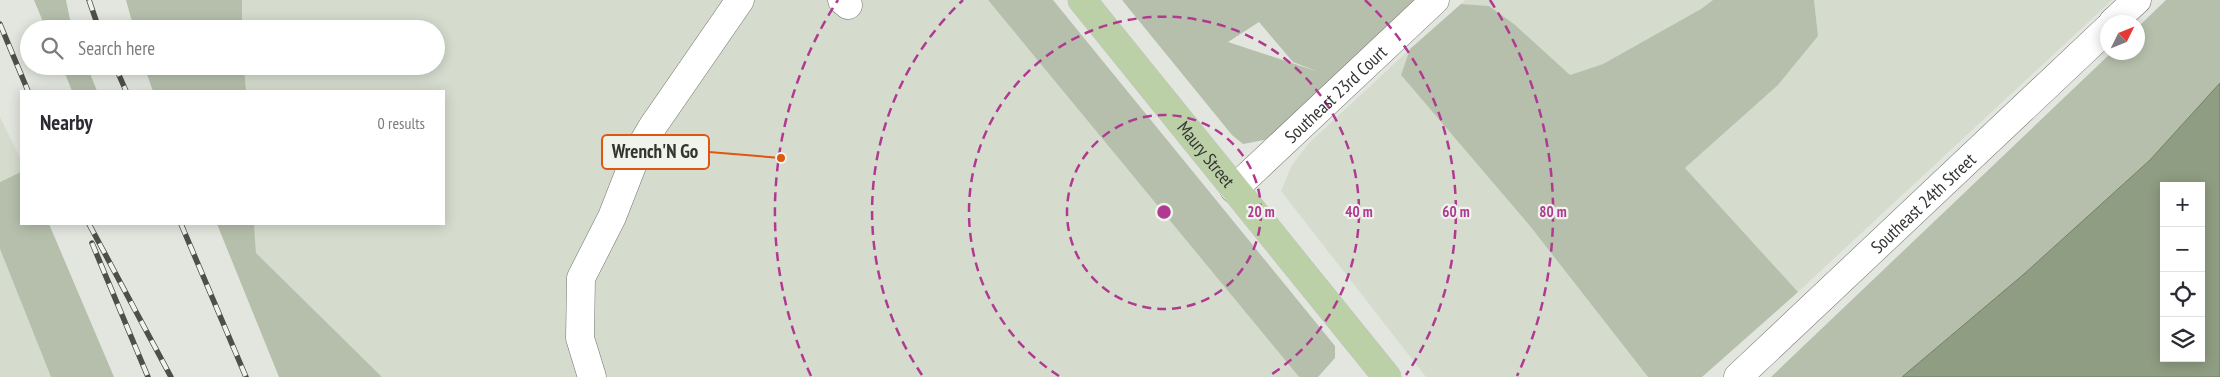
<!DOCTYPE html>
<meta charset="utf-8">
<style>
body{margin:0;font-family:"PT Sans Narrow",sans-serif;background:#f7f7f7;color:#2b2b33}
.controls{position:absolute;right:15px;bottom:15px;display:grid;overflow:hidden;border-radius:0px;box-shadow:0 2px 12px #0003}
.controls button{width:45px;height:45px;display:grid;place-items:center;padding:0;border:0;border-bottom:1px solid #e1e1e2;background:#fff;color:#2b2b33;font:25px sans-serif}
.compass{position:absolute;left:2100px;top:15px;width:45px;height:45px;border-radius:50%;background:#fff;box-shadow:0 2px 12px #0003;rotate:47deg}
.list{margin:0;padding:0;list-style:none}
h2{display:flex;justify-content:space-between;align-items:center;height:65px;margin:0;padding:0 20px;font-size:21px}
h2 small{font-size:16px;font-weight:400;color:#7c7c81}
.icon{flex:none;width:28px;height:28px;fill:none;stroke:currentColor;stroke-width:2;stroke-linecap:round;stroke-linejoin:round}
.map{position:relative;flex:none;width:2220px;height:377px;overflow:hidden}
.search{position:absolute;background:#fff;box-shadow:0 2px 12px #0003;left:20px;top:20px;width:425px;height:55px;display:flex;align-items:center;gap:12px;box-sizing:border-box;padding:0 18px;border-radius:28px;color:#7c7c81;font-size:19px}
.panel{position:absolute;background:#fff;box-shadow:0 2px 12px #0003;left:20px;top:90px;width:425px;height:135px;border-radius:0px}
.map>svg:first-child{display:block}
</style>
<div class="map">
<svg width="2220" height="377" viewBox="0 0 2220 377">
<rect width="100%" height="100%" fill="#e2e6df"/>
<g fill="#d5dcce">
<polygon points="242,0 988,0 1299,377 382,377 256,253 254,224 444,224 444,91 246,91 244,66 436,66 436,29 242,29"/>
<polygon points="1465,0 1713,0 1701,9 1603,64 1570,75 1514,24 1489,6 1461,4"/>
<polygon points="1814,0 2112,0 1798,292 1685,168 1778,85 1818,36"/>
<polygon points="1410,49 1401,75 1530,226 1648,377 1426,377 1281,191 1292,165 1309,143"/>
<polygon points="0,117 21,160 21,172 0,182"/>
<polygon points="0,249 51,377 0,377"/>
</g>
<g fill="#b5bfab" fill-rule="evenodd">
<polygon points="34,0 66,0 72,29 46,29"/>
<polygon points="126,0 242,0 242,29 134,29"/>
<polygon points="988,0 1053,0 1335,346 1335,358 1318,377 1299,377"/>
<path d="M1122,0H1416L1278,130L1264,140L1243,144L1232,135ZM1259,22L1293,62L1319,72L1228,42Z"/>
<polygon points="1713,0 1814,0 1818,36 1778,85 1685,168 1798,292 1702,377 1648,377 1530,226 1401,75 1410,49 1461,4 1489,6 1514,24 1570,75 1603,64 1701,9"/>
<polygon points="2166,0 2220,0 2220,83 2150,160 2024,274 1902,377 1771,377 2111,53 2138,52 2138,27"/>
<polygon points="62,66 87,66 97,91 72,91"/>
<polygon points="144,66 244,66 246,91 153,91"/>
<polygon points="21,172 21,224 49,224 114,377 51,377 0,249 0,182"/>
<polygon points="217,224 254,224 256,253 382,377 279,377"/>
</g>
<path fill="#8f9d82" stroke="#737e6a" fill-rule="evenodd" d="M2220,83V377H1902L2024,274L2150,160ZM2164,186H2201V358H2164Z"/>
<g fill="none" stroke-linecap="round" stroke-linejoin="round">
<g stroke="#71756e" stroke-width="29">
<g id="minor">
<polyline points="842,0 848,5"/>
<polyline points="2113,22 2137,0"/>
<path id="s1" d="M1234,189L1435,0"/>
<polyline points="592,377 580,338 581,278 612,217 637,153 653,126 740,0"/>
<path id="s2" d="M1738,377L2108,28"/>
</g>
</g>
<g stroke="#c2c2c1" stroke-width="29">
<g id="major">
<path id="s3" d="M1082,0L1387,377"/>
</g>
</g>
<use href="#minor" stroke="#fff" stroke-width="28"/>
<use href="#major" stroke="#bbd0a6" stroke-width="28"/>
<g stroke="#4d4f4b" stroke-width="5.5">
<g id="rail">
<polyline points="89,0 99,29"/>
<polyline points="0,24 28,91"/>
<polyline points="115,66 126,91"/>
<polyline points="89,224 171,377"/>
<polyline points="181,224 246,377"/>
<polyline points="92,243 148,377"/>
</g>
</g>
<use href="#rail" stroke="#eff3ec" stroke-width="4" stroke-dasharray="11" stroke-linecap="butt"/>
</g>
<g fill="none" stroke="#b03a91" stroke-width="2.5" stroke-dasharray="9 6">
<circle cx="1164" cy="212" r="97"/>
<path d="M1059 376A195 195 0 1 1 1269 376"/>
<path d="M922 375A292 292 0 0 1 963 0M1365 0A292 292 0 0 1 1406 375"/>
<path d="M811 376A389 389 0 0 1 838 0M1490 0A389 389 0 0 1 1517 376"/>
</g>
<g text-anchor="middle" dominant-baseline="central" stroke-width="4.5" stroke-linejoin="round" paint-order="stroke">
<g font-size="18" fill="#323431" stroke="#eff3ec">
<text stroke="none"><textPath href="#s1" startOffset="139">Southeast 23rd Court</textPath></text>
<text stroke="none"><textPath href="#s3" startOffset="198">Maury Street</textPath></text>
<text stroke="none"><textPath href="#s2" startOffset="254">Southeast 24th Street</textPath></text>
</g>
</g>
<circle cx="1164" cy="212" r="8" fill="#b03a91" stroke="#eff3ec" stroke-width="2.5"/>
<g font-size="15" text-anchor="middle" font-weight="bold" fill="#b03a91" stroke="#eff3ec" stroke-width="4.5" stroke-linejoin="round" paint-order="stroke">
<text x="1261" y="217">20 m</text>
<text x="1359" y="217">40 m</text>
<text x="1456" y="217">60 m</text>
<text x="1553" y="217">80 m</text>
</g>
<path fill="none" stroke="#df570e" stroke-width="2" d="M781 158L709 152"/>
<circle fill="#df570e" stroke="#eff3ec" stroke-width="2" cx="781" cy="158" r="5"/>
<rect fill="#eff3ec" stroke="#df570e" stroke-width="2" x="602" y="135" width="107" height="34" rx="5"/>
<g font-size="19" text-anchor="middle" font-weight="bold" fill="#323431">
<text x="655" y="158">Wrench'N Go</text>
</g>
</svg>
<div class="controls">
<button>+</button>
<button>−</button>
<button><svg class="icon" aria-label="locate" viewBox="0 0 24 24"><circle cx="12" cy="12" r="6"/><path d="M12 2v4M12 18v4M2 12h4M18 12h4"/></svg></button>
<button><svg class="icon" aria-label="layers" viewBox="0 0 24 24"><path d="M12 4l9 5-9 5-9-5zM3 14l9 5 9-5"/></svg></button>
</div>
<svg class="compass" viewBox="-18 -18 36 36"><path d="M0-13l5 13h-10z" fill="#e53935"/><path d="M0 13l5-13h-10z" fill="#7c7c81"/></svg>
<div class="search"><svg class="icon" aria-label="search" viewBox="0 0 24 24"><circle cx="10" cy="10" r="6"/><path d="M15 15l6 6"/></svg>Search here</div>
<section class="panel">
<h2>Nearby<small>0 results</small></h2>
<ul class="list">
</ul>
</section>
</div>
